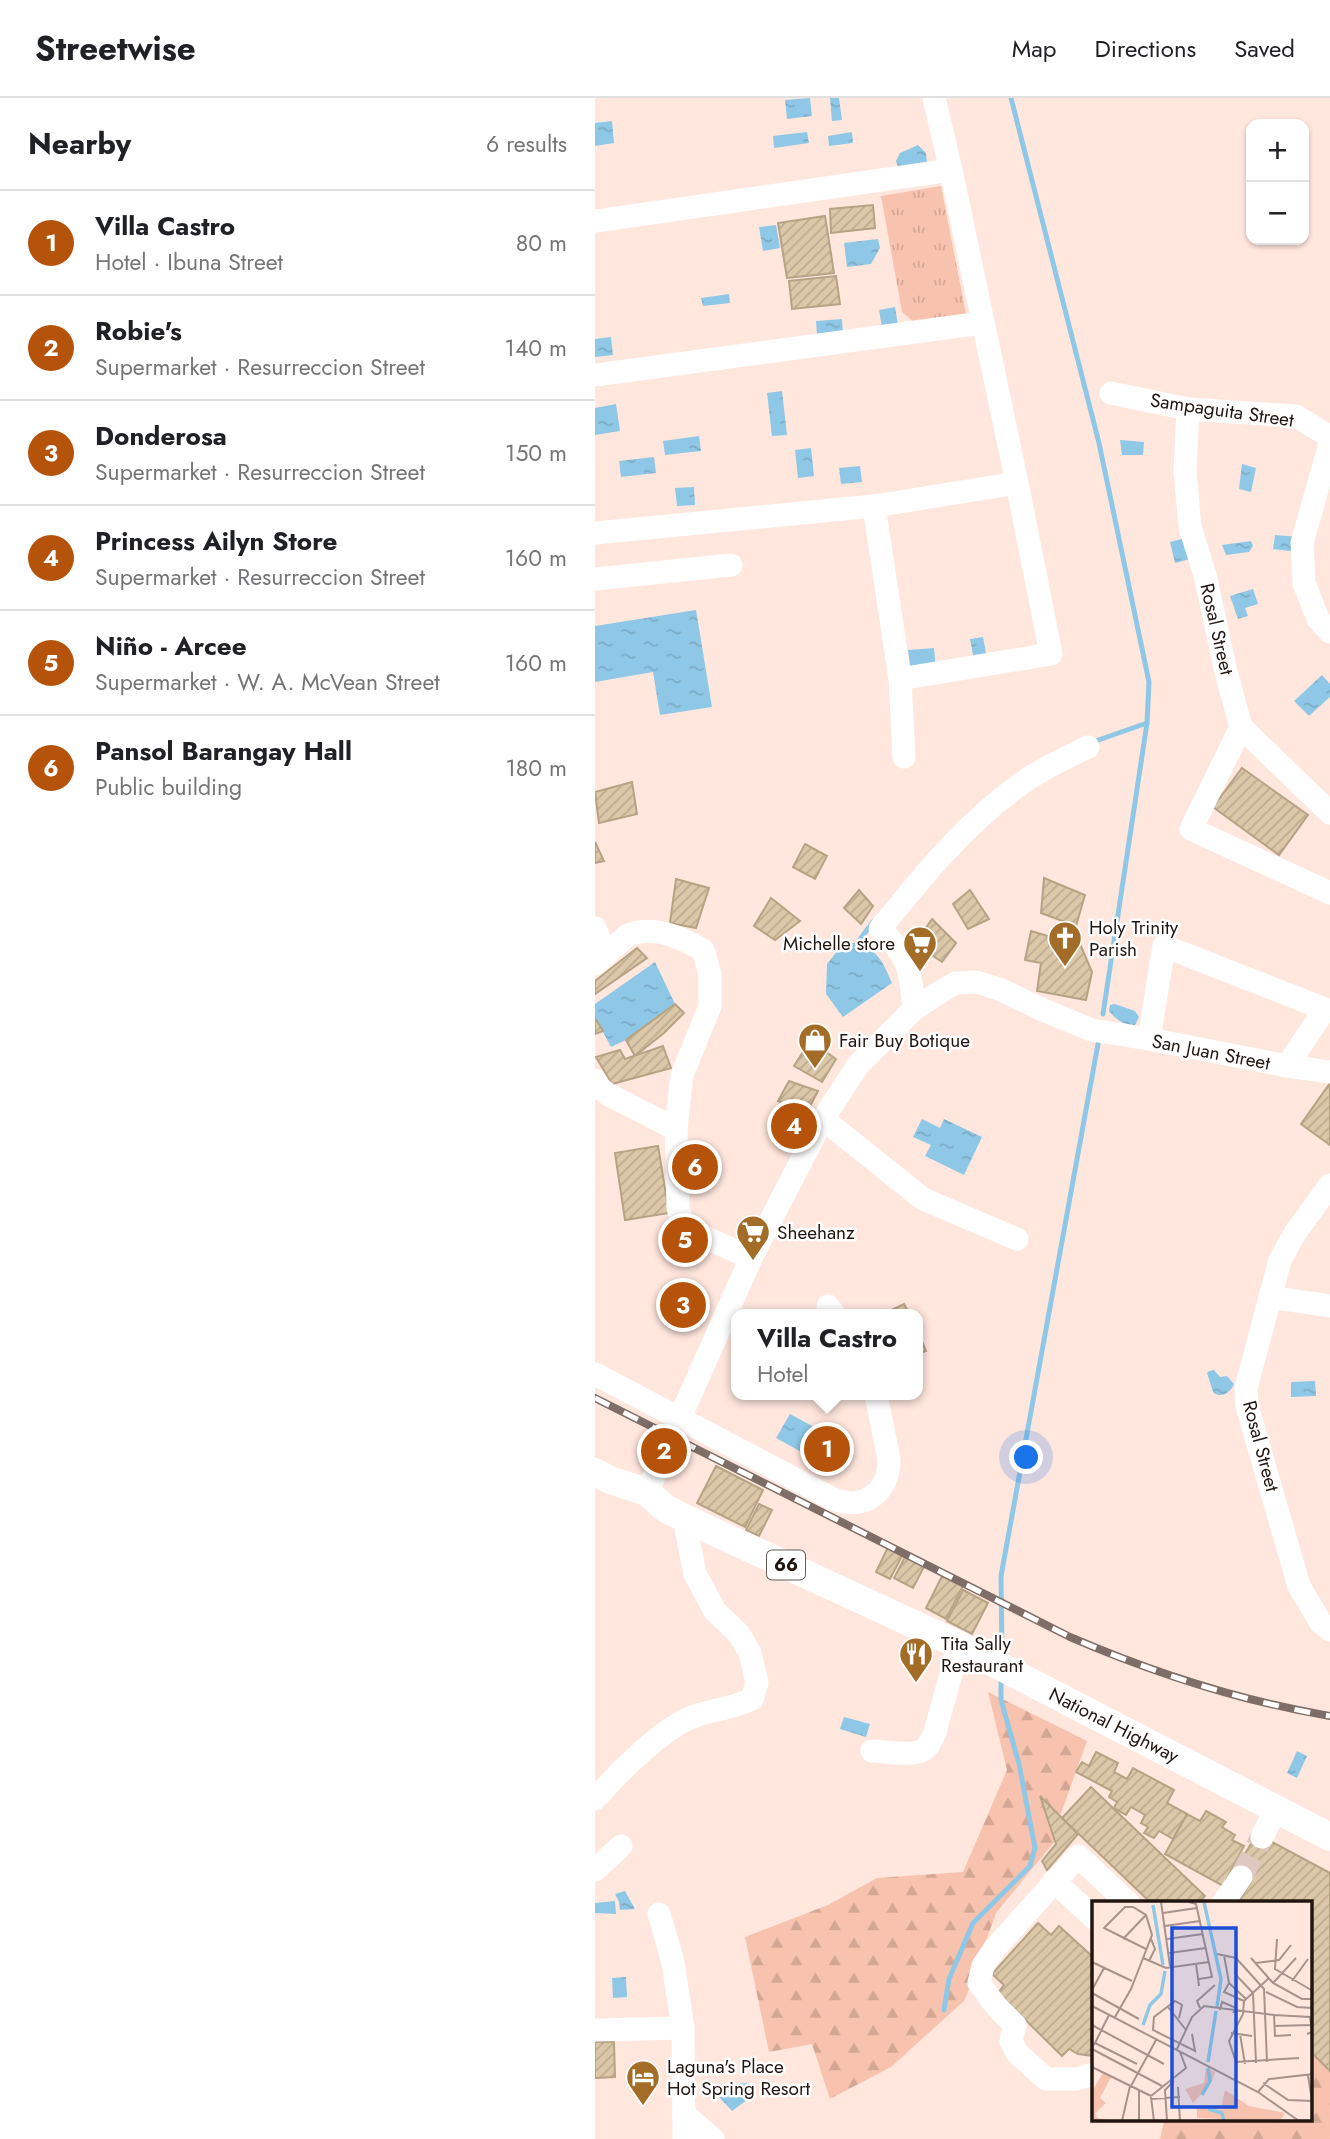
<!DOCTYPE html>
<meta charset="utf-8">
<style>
body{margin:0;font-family:Jost,sans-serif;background:#f2f2f2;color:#202124}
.controls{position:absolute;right:21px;top:21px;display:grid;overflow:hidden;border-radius:14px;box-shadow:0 2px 5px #0004}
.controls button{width:63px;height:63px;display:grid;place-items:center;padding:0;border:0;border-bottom:2px solid #e0e0e0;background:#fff;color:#202124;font:35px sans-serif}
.you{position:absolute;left:432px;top:1360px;width:24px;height:24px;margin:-18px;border:5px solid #fff;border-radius:50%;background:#1a73e8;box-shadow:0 0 0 10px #1a73e833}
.badge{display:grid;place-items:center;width:46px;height:46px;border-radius:50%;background:#b45309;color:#fff;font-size:23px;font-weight:700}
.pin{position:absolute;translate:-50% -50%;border:4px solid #fff;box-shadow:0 2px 7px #0006}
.popup{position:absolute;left:136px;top:1211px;width:192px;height:91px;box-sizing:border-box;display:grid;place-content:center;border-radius:14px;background:#fff;filter:drop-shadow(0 2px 5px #0005);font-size:23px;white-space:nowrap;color:#757577}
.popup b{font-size:26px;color:#202124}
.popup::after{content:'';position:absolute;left:50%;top:100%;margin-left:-14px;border:14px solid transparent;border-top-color:#fff}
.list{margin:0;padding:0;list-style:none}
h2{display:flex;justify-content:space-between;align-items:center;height:91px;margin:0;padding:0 28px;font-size:30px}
h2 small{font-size:23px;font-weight:400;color:#757577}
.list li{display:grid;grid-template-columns:46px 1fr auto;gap:21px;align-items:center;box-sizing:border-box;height:105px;padding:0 28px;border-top:2px solid #e0e0e0}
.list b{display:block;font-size:26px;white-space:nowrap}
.list p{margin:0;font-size:23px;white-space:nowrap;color:#757577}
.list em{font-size:23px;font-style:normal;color:#757577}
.map{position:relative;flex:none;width:735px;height:2041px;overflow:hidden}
header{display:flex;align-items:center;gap:42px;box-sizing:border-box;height:98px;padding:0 35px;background:#fff;border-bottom:2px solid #e0e0e0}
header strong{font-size:33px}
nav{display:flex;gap:38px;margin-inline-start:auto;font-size:24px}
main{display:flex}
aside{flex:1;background:#fff}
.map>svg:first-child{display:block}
</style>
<header>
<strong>Streetwise</strong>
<nav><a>Map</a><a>Directions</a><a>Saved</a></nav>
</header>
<main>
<aside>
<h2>Nearby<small>6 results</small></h2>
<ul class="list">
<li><span class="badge">1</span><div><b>Villa Castro</b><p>Hotel · Ibuna Street</p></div><em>80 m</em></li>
<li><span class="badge">2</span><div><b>Robie's</b><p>Supermarket · Resurreccion Street</p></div><em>140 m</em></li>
<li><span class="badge">3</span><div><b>Donderosa</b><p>Supermarket · Resurreccion Street</p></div><em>150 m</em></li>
<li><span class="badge">4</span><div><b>Princess Ailyn Store</b><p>Supermarket · Resurreccion Street</p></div><em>160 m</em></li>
<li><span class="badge">5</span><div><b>Niño - Arcee</b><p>Supermarket · W. A. McVean Street</p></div><em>160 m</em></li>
<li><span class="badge">6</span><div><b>Pansol Barangay Hall</b><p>Public building</p></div><em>180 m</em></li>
</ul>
</aside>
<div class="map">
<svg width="735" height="2041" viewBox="0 0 735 2041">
<defs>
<pattern id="grass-tufts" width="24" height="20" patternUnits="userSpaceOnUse" patternTransform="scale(1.75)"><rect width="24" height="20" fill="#f8c3ae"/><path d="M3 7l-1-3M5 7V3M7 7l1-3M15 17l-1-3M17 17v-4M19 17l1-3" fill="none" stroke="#d4a795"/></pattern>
<pattern id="forest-firs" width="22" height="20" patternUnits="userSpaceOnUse" patternTransform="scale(1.75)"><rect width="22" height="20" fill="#f8c3ae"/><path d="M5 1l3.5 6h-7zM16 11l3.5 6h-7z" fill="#d4a795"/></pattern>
<pattern id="water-ripples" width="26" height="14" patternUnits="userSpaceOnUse" patternTransform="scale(1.75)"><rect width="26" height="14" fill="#8fc8e6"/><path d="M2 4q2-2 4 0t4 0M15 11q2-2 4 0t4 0" fill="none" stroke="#7babc4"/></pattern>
<pattern id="building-hatch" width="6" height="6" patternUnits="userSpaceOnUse" patternTransform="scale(1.75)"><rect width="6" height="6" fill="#dcc8a9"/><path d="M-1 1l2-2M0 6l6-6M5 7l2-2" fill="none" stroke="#bcab90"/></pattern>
</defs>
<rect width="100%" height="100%" fill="#ffe7de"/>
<polygon fill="url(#grass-tufts)" points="346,88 372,221 322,227 307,214 286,98"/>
<g fill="url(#forest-firs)">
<polygon points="393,1594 492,1643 465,1718 445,1700 460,1743 401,1815 370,1902 296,1969 235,2001 217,1946 174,1954 150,1839 233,1807 282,1780 368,1774 412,1672"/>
<polygon points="716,1954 735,1973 735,2041 565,2041 569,2022 716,2022"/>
</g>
<g fill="url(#water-ripples)">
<polygon points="215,0 217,18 192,21 190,2"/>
<polygon points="235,0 244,0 247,22 237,23"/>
<polygon points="17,23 19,45 0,48 0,25"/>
<polygon points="212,34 214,45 179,50 178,38"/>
<polygon points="257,34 258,45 234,48 233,38"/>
<polygon points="323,47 331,55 332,65 304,72 301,63 305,55"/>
<polygon points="181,127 185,150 168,153 164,129"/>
<polygon points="283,141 285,150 276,166 252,169 249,145"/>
<polygon points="134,196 135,205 108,208 106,200"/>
<polygon points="300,209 303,227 287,229 284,212"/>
<polygon points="247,221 248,235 222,237 221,223"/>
<polygon points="16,239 18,257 0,259 0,241"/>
<polygon points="187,293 192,337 177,338 172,295"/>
<polygon points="21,306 25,333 0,337 0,310"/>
<polygon points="104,338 106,353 70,357 68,343"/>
<polygon points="525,342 549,344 548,357 527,357"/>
<polygon points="216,350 219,378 203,380 200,352"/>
<polygon points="59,359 61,375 26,379 24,363"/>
<polygon points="647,366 661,370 656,394 644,391"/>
<polygon points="265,368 267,384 246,386 244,370"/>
<polygon points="99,389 100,407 82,408 80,390"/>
<polygon points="680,437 704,439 702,454 678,451"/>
<polygon points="590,440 595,461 580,465 575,444"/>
<polygon points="656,443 658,448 654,454 631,457 627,447"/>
<polygon points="658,491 663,506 650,510 653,518 643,521 635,498"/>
<polygon points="101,512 117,609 65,617 58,574 0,584 0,528"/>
<polygon points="388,539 393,566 380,568 375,541"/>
<polygon points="339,550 341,572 316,574 313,552"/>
<polygon points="727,577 735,586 735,599 714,618 699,603"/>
<path d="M263,844C284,854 288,864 297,885L248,919L231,896L232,866L247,847Z"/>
<polygon points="60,864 80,906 31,942 16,949 0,919 0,906"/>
<path d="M520,906L540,913L544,919L540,927C529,927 521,922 514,913L515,907Z"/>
<polygon points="327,1021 345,1030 349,1021 387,1039 369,1077 330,1058 336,1047 318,1039"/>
<path d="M619,1272L625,1279L632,1278L639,1286C636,1295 625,1301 618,1294L612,1275L614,1273Z"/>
<polygon points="720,1283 721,1298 696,1299 696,1284"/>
<polygon points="195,1316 243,1342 230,1367 181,1340"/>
<polygon points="249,1619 275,1626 271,1639 245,1631"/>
<polygon points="702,1653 712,1658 702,1680 692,1675"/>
<polygon points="30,1793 40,1811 25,1812 24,1804 20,1796"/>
<polygon points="20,1803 21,1816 0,1815 0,1805"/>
<polygon points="31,1879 32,1899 18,1900 17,1880"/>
<polygon points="154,1985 156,1999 137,2013 122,1997 122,1987"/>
</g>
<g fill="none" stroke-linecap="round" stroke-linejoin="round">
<g stroke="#8fc8e6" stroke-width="5">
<polyline points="416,0 504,345 554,584 552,625 508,916"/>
<polyline points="495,645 552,625"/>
<polyline points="263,844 278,824"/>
<polyline points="407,1560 406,1478 503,946"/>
<polyline points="349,1912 354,1881 378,1825 435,1768 440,1750 424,1666 406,1602 406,1581"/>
</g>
</g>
<g fill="url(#building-hatch)" stroke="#b6a384" stroke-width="2">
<polygon points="278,107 280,130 236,135 235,111"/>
<polygon points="230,118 239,175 192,180 183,125"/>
<polygon points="241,178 245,206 197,211 194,183"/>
<polygon points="647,670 713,717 684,757 618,709"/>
<polygon points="37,684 42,716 4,725 0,694"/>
<polygon points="0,744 9,763 0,765"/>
<polygon points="210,746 232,758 220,781 198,769"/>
<polygon points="449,780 490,797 481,828 446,815"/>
<polygon points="81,781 114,790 101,830 75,825"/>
<polygon points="264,792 278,808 266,826 249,810"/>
<polygon points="375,792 394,821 373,831 358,806"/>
<polygon points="176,800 205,823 180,842 159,828"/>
<polygon points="337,821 361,845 347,864 320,846"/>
<polygon points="436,833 486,848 497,874 491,902 442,893 446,865 430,862"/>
<polygon points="42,850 52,860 0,896 0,883"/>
<polygon points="80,906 89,915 69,935 40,958 31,942"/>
<polygon points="0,920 8,933 0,936"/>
<polygon points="215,943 241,961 227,984 199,968"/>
<polygon points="68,948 76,970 17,986 1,959 25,952 30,961"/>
<polygon points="194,983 223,993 211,1016 183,1003"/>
<polygon points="735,985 735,1047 706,1026"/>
<polygon points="63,1048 74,1115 30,1122 20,1055"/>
<polygon points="309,1206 314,1216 288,1216"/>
<polygon points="323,1235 331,1253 323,1256"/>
<polygon points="121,1368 168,1392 150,1429 102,1405"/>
<polygon points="164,1406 177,1412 164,1438 151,1432"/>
<polygon points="293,1449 308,1456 295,1481 281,1474"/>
<polygon points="312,1455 331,1465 318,1490 299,1480"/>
<polygon points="348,1476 369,1486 351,1521 331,1510"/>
<polygon points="368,1492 393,1505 377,1536 352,1523"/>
<polygon points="501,1654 523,1665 519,1674 532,1681 538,1670 579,1692 572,1705 592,1716 578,1741 564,1733 559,1740 549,1735 553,1729 546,1725 550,1717 536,1709 531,1717 519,1710 522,1704 514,1699 517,1693 481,1674 487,1664 494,1668"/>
<polygon points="496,1689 610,1798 603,1805 556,1805 467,1720"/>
<polygon points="445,1698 483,1736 452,1772 447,1763 461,1746"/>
<polygon points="611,1713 631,1724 627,1729 640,1737 637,1742 649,1748 628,1788 570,1756 592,1716 605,1723"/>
<polygon points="662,1736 735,1775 735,1973 716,1954 716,1805 642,1805 656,1784 638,1775"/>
<polygon points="443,1825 456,1837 464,1828 499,1860 499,1958 483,1956 474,1951 467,1958 403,1895 409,1887 397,1876"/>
<polygon points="0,1944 19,1944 20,1979 0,1980"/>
</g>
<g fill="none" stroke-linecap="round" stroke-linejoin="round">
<polyline stroke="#dec8bf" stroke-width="23" stroke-dasharray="23 11" stroke-linecap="butt" points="646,1779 667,1739"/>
<g stroke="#fff" stroke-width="23">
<polyline points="0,123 356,72"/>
<polyline points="0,277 387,225"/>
<polyline points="516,295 593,311 701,318 735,339"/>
<polyline points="593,311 590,373 595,429 610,477 631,574 646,629 735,715"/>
<polyline points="735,346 707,445 709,485 723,521 735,534"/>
<polyline points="279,408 305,581 309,659"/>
<polyline points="0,435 279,408 422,385"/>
<polyline points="0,481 136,467"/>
<polyline points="305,581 456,556 422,385 356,72 339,0"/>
<polyline points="646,629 596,731 735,795"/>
<polyline points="0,830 11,856"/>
<path d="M0,866L33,837C59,827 85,839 108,852L115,876V908L87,977L81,1031"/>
<path d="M319,911C315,873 315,859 285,831C326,780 369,727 423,688C444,672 469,661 493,649"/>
<polyline points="554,941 569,848 730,911 692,968"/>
<polyline points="0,982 5,990 14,997 81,1031 83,1110 89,1130 156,1160"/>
<polyline points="228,1021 328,1101 422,1141"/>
<polyline points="735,1087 700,1135 685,1162 651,1290 652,1308 704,1488 726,1525 735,1532"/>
<polyline points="675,1199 735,1208"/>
<polyline points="233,1208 239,1216"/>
<path d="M0,1276L238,1401C270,1413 294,1394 294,1361L281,1297"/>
<polyline points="52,1394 156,1160 228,1021 263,967 319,911 345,894 361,885 381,884 404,891 448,912 497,932 554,941 692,968 735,974"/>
<path d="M277,1653C289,1653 317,1659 328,1652C334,1649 337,1640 340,1634L364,1547"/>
<path d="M0,1701C22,1676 68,1629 100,1618C120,1611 137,1611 157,1601L162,1585L155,1555L144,1536L120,1513L100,1476L89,1420"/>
<polyline points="667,1739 681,1711"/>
<polyline points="0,1772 26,1748"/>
<polyline points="459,1783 499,1820"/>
<polyline points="628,1805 646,1779"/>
<polyline points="64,1816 78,1864 88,1930 89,2041"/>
<polyline points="0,1932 88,1930"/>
<polyline points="499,1976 481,1981 451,1981 422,1955 416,1943 420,1927 401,1908 384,1885 388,1868 400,1850 483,1758 533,1805"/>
<polyline points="89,2016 118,2041"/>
</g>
<polyline stroke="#fff" stroke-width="28" points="0,1374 15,1382 52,1394 70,1410 89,1420 364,1547 735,1739"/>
<g stroke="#7f6e67" stroke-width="8">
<path id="rail" d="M0,1300L475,1539C559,1575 645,1603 735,1618"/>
</g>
<use href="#rail" stroke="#fff" stroke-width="5" stroke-dasharray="16" stroke-linecap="butt"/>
</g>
<defs>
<g id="church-pin" transform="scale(1.75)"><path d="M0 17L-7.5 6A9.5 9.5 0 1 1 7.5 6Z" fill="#a36d28" stroke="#fff"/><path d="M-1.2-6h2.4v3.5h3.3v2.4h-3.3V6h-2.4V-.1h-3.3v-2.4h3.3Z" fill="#fff"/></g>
<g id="supermarket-pin" transform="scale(1.75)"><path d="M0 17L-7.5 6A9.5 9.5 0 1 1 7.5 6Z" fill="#a36d28" stroke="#fff"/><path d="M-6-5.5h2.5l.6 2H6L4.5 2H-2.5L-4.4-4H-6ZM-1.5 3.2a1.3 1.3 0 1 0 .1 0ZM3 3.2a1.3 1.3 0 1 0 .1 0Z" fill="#fff"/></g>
<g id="shop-pin" transform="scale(1.75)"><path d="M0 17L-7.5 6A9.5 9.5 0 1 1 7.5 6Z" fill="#a36d28" stroke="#fff"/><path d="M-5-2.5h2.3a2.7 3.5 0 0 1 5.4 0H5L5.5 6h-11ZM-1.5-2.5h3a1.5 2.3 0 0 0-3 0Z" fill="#fff"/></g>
<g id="restaurant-pin" transform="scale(1.75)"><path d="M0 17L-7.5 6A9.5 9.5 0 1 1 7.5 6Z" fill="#a36d28" stroke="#fff"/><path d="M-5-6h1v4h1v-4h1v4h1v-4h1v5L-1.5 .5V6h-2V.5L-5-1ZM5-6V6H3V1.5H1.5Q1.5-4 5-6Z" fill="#fff"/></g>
<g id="hotel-pin" transform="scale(1.75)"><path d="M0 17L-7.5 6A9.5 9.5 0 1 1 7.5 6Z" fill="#a36d28" stroke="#fff"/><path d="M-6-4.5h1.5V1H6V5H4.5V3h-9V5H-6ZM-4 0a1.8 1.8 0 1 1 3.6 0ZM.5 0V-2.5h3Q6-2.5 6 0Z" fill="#fff"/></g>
</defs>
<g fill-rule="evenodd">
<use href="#church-pin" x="470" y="840"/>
<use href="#supermarket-pin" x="325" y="845"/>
<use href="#shop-pin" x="220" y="942"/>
<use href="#supermarket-pin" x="158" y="1134"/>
<use href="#restaurant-pin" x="321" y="1556"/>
<use href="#hotel-pin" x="48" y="1979"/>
</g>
<g text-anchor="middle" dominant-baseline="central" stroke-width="5" stroke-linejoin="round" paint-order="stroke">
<rect fill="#fff" stroke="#655c58" stroke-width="2" x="172" y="1452.5" width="38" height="29" rx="5"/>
<g font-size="18" font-weight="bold" fill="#231611">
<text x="191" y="1467">66</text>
</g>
<g font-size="19" fill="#231611" stroke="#fff">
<text transform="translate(627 312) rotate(8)">Sampaguita Street</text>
<text transform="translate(622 531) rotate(77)">Rosal Street</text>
<text transform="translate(616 954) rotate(11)">San Juan Street</text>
<text transform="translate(666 1348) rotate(75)">Rosal Street</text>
<text transform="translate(519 1627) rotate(27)">National Highway</text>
</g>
<g font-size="19" fill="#231611" stroke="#fff" text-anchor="start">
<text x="494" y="829">Holy Trinity<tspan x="494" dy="22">Parish</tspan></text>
<text x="300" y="845" text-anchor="end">Michelle store</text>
<text x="244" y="942">Fair Buy Botique</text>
<text x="182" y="1134">Sheehanz</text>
<text x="346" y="1545">Tita Sally<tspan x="346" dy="22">Restaurant</tspan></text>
<text x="72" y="1968">Laguna's Place<tspan x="72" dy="22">Hot Spring Resort</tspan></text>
</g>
</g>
<g transform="translate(497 1803)">
<rect width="220" height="220" fill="#ffe7de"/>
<path d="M11,172L24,176L18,178L8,197L14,202L3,212L5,217L20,219L0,220V190Z" fill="#f8c3ae"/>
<path d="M114,167L123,171L120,180L101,202L93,188L112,182ZM133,189L157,205L193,212L188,220L105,217V206L129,207Z" fill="#f8c3ae"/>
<path fill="none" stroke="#8fc8e6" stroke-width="3.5" d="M112,1L129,78L125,106M61,4L71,64M51,124L58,104L69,93L73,70M116,161L124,110M110,194L118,180L116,167M116,208L130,212L132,220"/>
<path fill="none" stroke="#a7938c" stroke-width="2" d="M69,1L78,65M97,1L104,3L120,76L107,78M71,12L105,7M73,25L108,20M31,38L54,14M75,38L111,33M185,38L183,68L221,90M77,52L114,47M125,53L144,57L172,88L175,161M132,54L137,82L154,98M51,57L74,67L117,61M144,57L143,73L161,92L164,162M159,57L181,82L210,98H221M57,60L63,48L59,38M0,61L40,80M164,62L187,59L199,44M104,63L107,85M200,80L216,58M137,82L132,91L152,100M181,82L204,57M0,89L12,67M174,91L205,106L220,107M0,92L47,118M152,100L151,113L137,140L144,161L207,157M152,100L177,77M0,105L166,191L207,220M76,106L94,129M108,107L105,100L123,84M128,109L130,101L144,107L141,112M182,114L218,116L220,131L215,133M23,116L39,88L60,34L54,14L41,6H33L12,27L54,48M87,117L90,104L83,100L62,116L61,129L103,150L100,133M0,124L72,163M182,125L219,124M139,132L160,135M148,133L153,163M3,142L45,163M2,144L17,114M0,148L70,185M85,148L100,116L112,105L182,114L183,135L199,134M0,166L59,195M216,174L220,200M171,182L196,199L221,200M39,185L64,139M86,186L88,220M166,191L177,178L221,173M59,195L94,167L88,151M59,196L62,220M59,198L88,196M30,220L38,185M47,220V189M75,220L73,189L82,180"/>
<path fill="#1d4ed8" fill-opacity="0.15" stroke="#1d4ed8" stroke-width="3.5" d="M80,27H144V206H80Z"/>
<rect width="220" height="220" fill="none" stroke="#231611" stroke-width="3.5"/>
</g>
</svg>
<div class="controls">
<button>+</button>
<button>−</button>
</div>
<div class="you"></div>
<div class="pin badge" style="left:232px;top:1351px">1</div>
<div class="popup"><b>Villa Castro</b>Hotel</div>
<div class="pin badge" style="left:69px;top:1353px">2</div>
<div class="pin badge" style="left:88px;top:1207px">3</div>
<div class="pin badge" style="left:199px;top:1028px">4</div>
<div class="pin badge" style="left:90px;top:1142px">5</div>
<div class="pin badge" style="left:100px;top:1069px">6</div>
</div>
</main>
